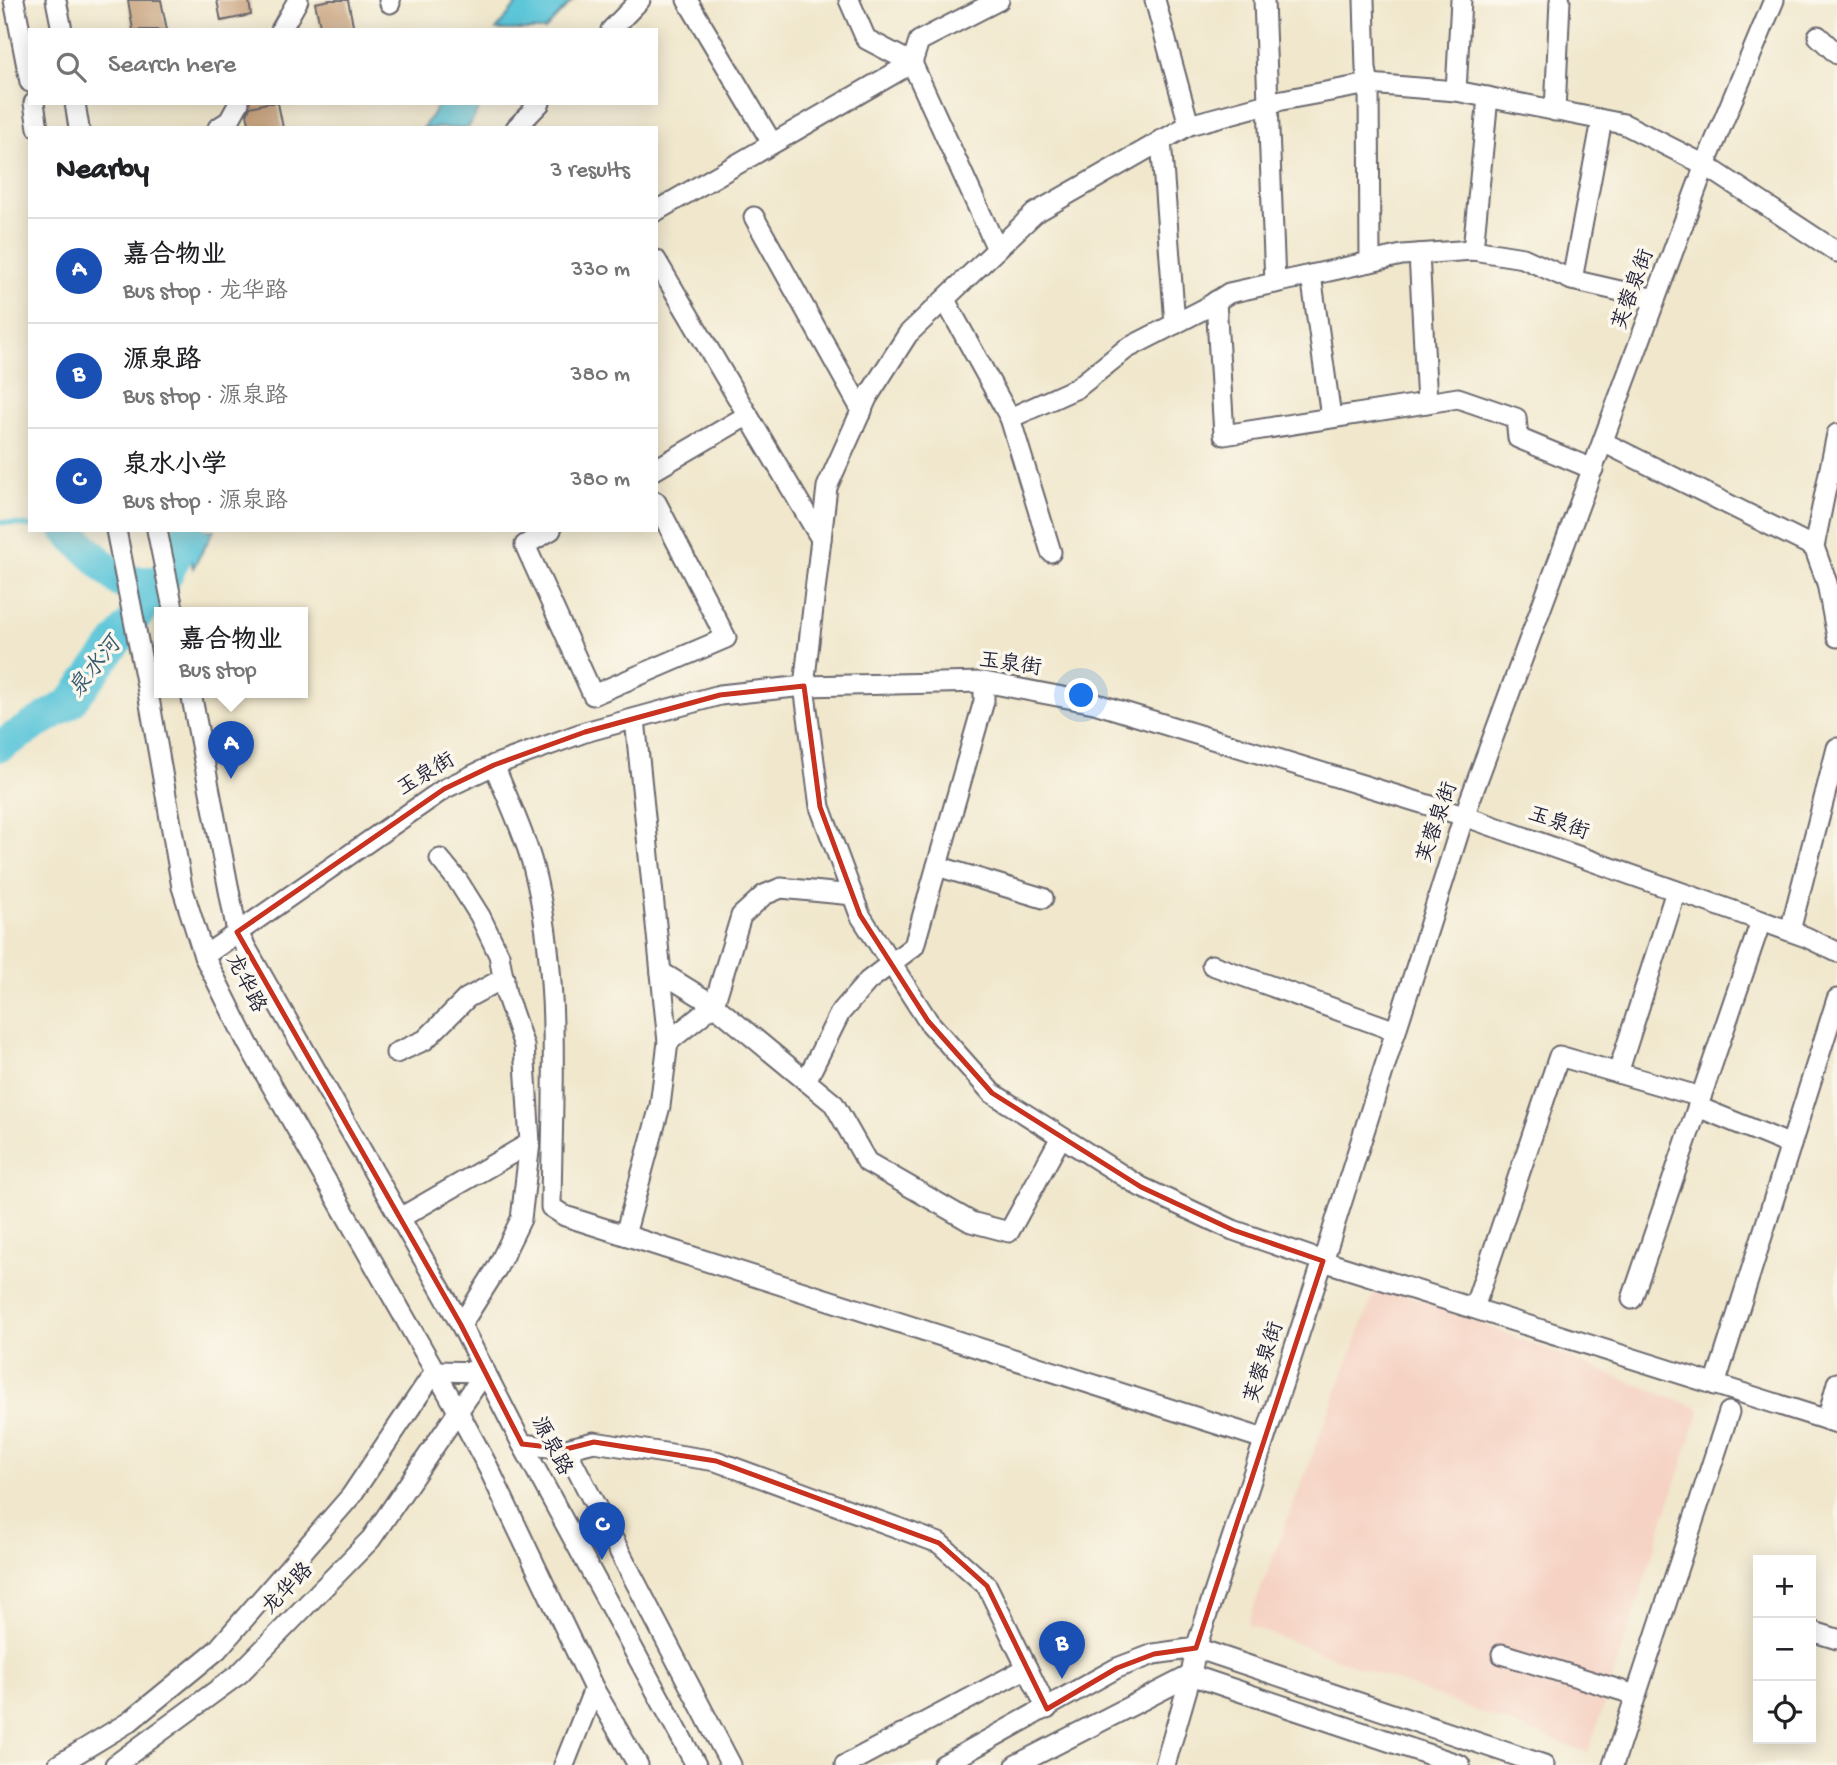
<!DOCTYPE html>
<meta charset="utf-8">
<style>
body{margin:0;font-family:"Gochi Hand","LXGW WenKai TC",sans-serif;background:#f6f6f6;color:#202124}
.controls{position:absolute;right:21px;bottom:21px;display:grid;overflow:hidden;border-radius:0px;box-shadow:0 4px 18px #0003}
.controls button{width:63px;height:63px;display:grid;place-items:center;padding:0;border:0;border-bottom:2px solid #e0e0e0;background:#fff;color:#202124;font:35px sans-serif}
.you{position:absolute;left:1082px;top:696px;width:24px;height:24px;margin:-18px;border:5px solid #fff;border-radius:50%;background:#1a73e8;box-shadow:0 0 0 10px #1a73e833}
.badge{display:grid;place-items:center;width:46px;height:46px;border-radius:50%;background:#7c3aed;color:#fff;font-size:23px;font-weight:700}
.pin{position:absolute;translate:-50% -58px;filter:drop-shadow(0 2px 4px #0008)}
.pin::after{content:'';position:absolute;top:37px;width:24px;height:21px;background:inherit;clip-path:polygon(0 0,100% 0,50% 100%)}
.popup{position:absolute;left:154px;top:607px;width:154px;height:91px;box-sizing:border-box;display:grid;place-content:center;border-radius:0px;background:#fff;filter:drop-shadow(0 2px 5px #0005);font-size:23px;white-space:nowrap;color:#757577}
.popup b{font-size:26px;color:#202124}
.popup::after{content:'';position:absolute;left:50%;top:100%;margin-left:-14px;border:14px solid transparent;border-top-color:#fff}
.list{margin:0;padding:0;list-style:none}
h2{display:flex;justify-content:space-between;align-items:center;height:91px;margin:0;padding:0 28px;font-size:30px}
h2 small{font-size:23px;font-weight:400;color:#757577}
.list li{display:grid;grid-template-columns:46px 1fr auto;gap:21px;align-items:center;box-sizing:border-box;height:105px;padding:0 28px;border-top:2px solid #e0e0e0}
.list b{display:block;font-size:26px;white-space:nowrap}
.list p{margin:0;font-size:23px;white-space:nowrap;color:#757577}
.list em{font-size:23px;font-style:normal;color:#757577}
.icon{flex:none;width:38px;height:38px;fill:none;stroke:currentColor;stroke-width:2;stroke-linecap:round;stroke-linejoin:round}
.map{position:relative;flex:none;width:1837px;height:1765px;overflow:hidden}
.search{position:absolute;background:#fff;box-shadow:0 4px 18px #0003;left:28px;top:28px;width:630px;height:77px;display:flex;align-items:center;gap:18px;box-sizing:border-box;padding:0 24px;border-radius:0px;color:#757577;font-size:26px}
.panel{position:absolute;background:#fff;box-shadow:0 4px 18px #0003;left:28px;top:126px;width:630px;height:406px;border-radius:0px}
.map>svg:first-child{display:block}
</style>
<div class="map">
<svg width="1837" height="1765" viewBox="0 0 1837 1765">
<rect width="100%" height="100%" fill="#fbf7ec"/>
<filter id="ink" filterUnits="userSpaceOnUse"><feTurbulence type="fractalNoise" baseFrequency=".0143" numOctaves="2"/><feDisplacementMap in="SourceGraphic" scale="14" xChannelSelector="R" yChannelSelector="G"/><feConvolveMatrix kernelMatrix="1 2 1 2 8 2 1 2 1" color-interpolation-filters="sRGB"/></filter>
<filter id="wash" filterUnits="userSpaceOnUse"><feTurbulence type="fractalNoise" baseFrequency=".00686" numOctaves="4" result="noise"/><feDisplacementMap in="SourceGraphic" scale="28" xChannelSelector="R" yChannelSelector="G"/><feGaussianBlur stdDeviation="1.57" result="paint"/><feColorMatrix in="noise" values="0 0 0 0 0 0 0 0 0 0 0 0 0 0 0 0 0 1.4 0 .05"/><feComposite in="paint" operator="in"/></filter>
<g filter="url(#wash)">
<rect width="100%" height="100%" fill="#f0e7cc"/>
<polygon fill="#f5d2c3" points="1378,1284 1700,1409 1588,1753 1247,1625"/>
<g fill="#5dc6d9" stroke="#40748a" stroke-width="2">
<polygon points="520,0 573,0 545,30 496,30"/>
<polygon points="440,103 482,103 468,128 423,128"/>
<polygon points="185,530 214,530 193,568"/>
</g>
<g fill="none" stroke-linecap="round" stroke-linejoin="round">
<polyline stroke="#5dc6d9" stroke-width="5" points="0,522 30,526"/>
<g stroke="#5dc6d9" stroke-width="32">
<polyline points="66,530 121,582 155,582"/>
<polyline points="0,746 70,703 163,582 189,530"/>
</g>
</g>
<g id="blocks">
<g fill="#c8a27d">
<polygon points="128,0 161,0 167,30 133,30"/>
<polygon points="217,0 249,0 251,15 221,21"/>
<polygon points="330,0 348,0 354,30 321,30 315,3"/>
<polygon points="267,103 278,103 283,128 250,128 247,114 250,107"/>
</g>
</g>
</g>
<g filter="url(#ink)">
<use href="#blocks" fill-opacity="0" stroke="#6a676e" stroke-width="2"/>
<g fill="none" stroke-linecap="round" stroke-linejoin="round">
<g stroke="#6a676e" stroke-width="23">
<g id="minor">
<polyline points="14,0 30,82"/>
<polyline points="56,0 62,30"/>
<polyline points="389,0 390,3"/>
<polyline points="687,0 772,143"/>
<polyline points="849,0 866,39 912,63 997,249"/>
<polyline points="1155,0 1189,125"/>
<polyline points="1264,0 1275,283"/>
<polyline points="1364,0 1366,69 1369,84 1370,262"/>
<polyline points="281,30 298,0"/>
<polyline points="611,30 640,0"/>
<polyline points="1818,36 1837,54"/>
<polyline points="1456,91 1461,0"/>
<polyline points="34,103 38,128"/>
<polyline points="75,103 79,128"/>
<polyline points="1555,111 1560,0"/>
<polyline points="218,128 229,121 239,103"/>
<polyline points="516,128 540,103"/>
<polyline points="1161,140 1175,324"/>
<polyline points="656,211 912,63 919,41 999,0"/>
<polyline points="754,217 862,411"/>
<polyline points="1473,250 1488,97"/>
<polyline points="1837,252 1705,165 1624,124 1456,91 1369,84 1282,100 1189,125 1035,213 908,334 867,398 827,487 804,686 820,807 860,915 928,1021 992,1093 1141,1187 1233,1230 1323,1261 1837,1423"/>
<polyline points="1419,254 1427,403"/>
<polyline points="656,260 821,539"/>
<polyline points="1311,275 1331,417"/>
<polyline points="1572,280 1602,120"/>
<polyline points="945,300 1010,418 1051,552"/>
<polyline points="1216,301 1224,435 1458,398 1516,418 1518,438 1593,469"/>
<polyline points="1010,418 1077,388 1126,349 1204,309 1229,293 1402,255 1473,250 1523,258 1572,280 1655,299"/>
<polyline points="1837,434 1814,547 1827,583 1837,637"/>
<polyline points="1603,442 1814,547"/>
<polyline points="656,469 748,415"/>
<polyline points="116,530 146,681 182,887 204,956 248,1044 458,1411 488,1467 594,1689 638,1765"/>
<polyline points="157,530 174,613"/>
<polyline points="551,530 525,545 593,695 726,638 656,502"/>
<polyline points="191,693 237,932 461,1325 522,1444 696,1765"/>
<path d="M494,765C507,798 524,832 533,866C562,977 552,1094 551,1207L565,1216L1264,1439"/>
<polyline points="440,859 458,881 480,916 499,955 506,994 524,1046 530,1143 521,1219 497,1268 461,1325"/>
<polyline points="937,866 1043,898"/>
<polyline points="1790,931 1837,748"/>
<polyline points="204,956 444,789 494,765 585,732 720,695 804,686 984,682 1094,703 1464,816 1748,916 1806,937 1837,952"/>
<polyline points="1212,965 1396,1031"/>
<polyline points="661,972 714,1005 834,1104 867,1162 971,1222 1009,1232 1061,1137"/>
<polyline points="668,1042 714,1005 741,916 764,895 781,888 853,895"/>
<polyline points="396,1053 425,1040 467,998 504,978"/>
<polyline points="1618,1073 1676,891"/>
<polyline points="806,1081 840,1013 868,981 914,946 984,701 984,682"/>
<polyline points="1698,1107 1791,1145"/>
<polyline points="400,1218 530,1143"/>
<polyline points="625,1235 660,1106 668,1042 635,719"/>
<polyline points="1632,1299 1761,921"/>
<polyline points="1474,1308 1559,1056 1701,1097"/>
<polyline points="1715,1385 1837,999"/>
<polyline points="1827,1420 1837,1383"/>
<polyline points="522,1444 566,1449 594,1442 716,1461 939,1543 987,1586 1047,1709"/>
<polyline points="566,1449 731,1765"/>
<polyline points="1811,1631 1837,1639"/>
<polyline points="1502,1654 1636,1695"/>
<polyline points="58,1765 129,1722 217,1650 351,1496 435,1371 485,1372"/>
<polyline points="115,1765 239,1674 371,1539 485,1372"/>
<polyline points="564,1765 594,1689"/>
<polyline points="845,1765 1027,1668"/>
<polyline points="943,1765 1117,1668 1154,1654 1196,1648 1544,1765"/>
<polyline points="1016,1765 1191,1675 1460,1765"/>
<polyline points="1165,1765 1191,1675 1196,1648 1323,1261 1464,816 1705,165 1774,0"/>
<polyline points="1613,1765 1729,1412"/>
</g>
</g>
<use href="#minor" stroke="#fff" stroke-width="19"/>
</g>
</g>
<path fill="none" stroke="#c8321e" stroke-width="5" stroke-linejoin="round" d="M804,686L820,807L860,915L928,1021L992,1093L1141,1187L1233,1230L1323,1261L1196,1648L1154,1654L1117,1668L1047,1709L987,1586L939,1543L716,1461L594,1442L566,1449L522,1444L461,1325L237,932L444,789L494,765L585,732L720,695Z"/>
<g text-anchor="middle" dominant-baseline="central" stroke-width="7" stroke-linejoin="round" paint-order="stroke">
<g font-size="21" fill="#22223b" stroke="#fbf7ec">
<text transform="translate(1635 290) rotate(-70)">芙蓉泉街</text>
<text transform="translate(1010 666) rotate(8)">玉泉街</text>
<text transform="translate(427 776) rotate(-31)">玉泉街</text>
<text transform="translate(1439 823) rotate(-71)">芙蓉泉街</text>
<text transform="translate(1558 825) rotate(19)">玉泉街</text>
<text transform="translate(244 984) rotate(63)">龙华路</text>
<text transform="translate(1266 1363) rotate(-72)">芙蓉泉街</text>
<text transform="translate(550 1447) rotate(62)">源泉路</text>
<text transform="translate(289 1590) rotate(-46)">龙华路</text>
</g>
<g font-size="23" font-style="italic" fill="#375b72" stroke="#fbf7ec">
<text transform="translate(96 668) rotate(-52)">泉水河</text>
</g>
</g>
</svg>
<div class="controls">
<button>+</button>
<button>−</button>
<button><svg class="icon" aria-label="locate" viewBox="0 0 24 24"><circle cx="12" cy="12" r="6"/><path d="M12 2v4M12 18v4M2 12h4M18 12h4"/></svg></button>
</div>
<div class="you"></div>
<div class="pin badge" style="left:231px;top:779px;background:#1a4fb4">A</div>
<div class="popup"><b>嘉合物业</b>Bus stop</div>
<div class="pin badge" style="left:1062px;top:1679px;background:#1a4fb4">B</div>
<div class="pin badge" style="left:602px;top:1560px;background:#1a4fb4">C</div>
<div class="search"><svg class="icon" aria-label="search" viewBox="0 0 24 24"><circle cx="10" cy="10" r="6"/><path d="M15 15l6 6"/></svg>Search here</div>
<section class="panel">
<h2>Nearby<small>3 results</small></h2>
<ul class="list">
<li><span class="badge" style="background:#1a4fb4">A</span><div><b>嘉合物业</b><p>Bus stop · 龙华路</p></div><em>330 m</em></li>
<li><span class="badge" style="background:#1a4fb4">B</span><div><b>源泉路</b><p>Bus stop · 源泉路</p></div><em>380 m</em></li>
<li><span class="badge" style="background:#1a4fb4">C</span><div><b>泉水小学</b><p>Bus stop · 源泉路</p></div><em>380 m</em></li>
</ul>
</section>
</div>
